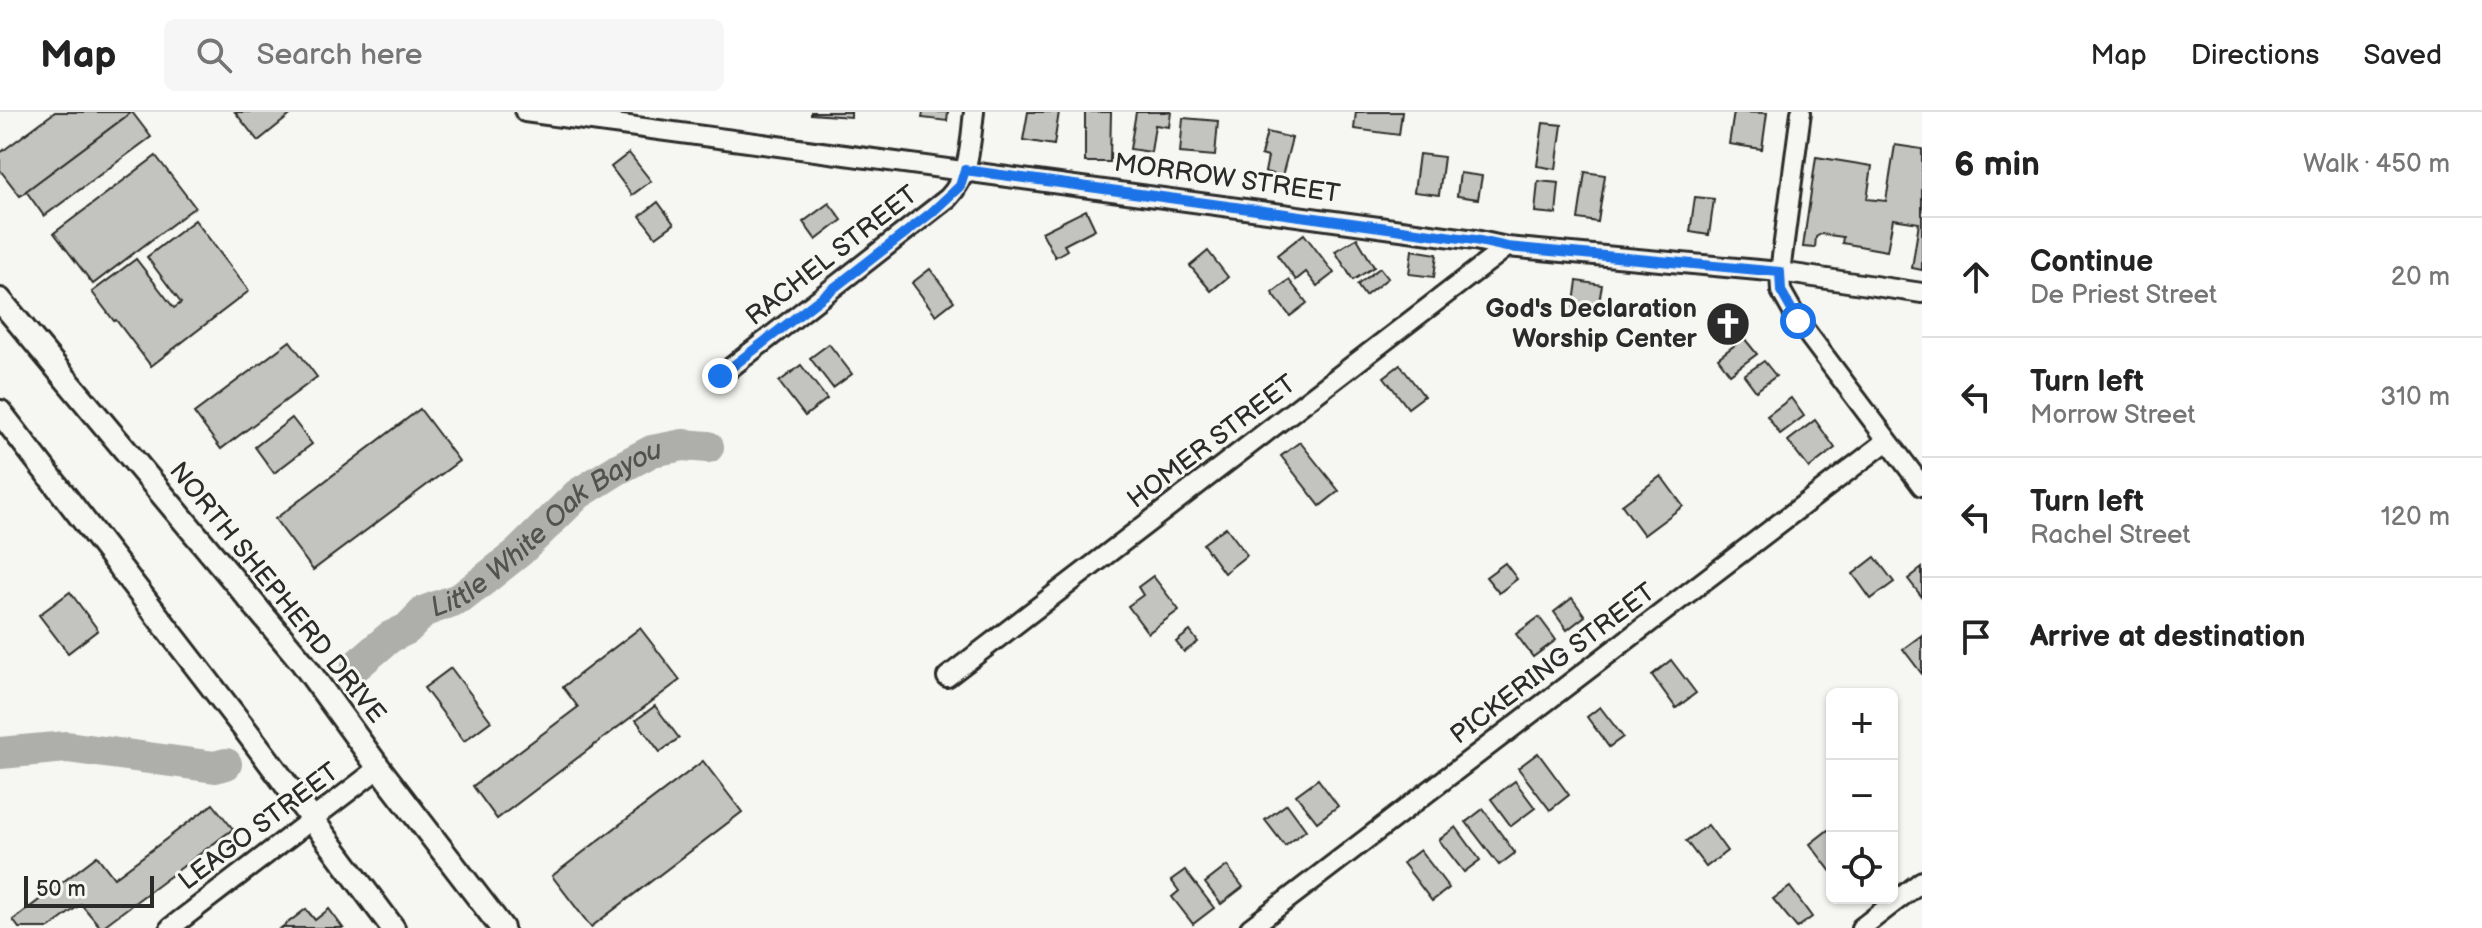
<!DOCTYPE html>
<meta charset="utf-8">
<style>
body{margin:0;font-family:"Balsamiq Sans",sans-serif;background:#f6f6f6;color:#222}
.controls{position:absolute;right:24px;bottom:24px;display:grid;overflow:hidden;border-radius:12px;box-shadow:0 2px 6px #0004}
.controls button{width:72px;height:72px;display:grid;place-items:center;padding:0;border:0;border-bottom:2px solid #e0e0e0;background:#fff;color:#222;font:40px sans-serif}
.scale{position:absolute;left:24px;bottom:20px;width:130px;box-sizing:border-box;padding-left:8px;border:4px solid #2b2b2b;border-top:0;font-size:22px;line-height:28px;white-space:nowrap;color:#2b2b2b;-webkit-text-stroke:6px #f6f6f2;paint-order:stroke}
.stop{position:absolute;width:24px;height:24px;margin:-18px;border:6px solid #1a73e8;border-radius:50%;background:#fff}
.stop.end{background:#1a73e8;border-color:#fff;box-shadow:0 2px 8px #0008}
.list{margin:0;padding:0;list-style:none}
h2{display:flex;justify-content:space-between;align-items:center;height:104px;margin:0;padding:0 32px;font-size:34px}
h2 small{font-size:26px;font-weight:400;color:#767676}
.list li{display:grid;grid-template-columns:52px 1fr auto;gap:24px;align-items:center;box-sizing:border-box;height:120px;padding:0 32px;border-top:2px solid #e0e0e0}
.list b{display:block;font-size:30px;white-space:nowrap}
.list p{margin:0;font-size:26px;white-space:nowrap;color:#767676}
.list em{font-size:26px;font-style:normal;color:#767676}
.icon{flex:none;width:44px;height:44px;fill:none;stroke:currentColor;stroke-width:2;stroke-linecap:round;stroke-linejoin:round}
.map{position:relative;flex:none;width:1922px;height:816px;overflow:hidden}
header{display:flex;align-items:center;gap:48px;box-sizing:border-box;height:112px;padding:0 40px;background:#fff;border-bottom:2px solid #e0e0e0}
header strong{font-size:38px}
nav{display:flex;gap:44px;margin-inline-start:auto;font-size:28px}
.search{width:560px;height:72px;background:#f6f6f6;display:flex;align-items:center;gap:20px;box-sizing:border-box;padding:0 28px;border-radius:12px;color:#767676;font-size:30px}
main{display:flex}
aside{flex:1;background:#fff}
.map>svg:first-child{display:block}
</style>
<header>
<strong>Map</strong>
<div class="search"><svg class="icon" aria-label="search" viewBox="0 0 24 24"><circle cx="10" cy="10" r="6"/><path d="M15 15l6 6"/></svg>Search here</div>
<nav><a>Map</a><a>Directions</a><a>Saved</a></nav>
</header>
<main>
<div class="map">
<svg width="1922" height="816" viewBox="0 0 1922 816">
<rect width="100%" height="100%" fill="#f6f6f2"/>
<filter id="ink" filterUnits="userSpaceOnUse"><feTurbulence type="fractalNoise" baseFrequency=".0125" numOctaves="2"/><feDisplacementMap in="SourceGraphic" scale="16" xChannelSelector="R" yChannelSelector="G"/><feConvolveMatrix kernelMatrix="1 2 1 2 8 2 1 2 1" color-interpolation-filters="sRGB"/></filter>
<g filter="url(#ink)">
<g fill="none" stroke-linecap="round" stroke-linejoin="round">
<g stroke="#aeaeab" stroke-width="32">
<path id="s1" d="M357,553L390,525L407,517L425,499L461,486L519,440L578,382L618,357L652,339L683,333L708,335"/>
<polyline points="0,641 67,635 215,655 226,652"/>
</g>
</g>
<g fill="#c3c3c0" stroke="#2b2b2b" stroke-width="2">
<polygon points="55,0 132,0 20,84 0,58 0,41"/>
<polygon points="132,0 151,25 44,104 26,79"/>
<polygon points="235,0 294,0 258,29"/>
<polygon points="811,0 851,0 851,5 811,2"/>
<polygon points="923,0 948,0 947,9 922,6"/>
<polygon points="1028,0 1059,0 1054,33 1023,28"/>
<polygon points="1085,0 1111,0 1110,50 1085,50"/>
<polygon points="1136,0 1171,0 1169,15 1155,13 1151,40 1130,37"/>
<polygon points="1356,0 1402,0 1399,23 1354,17"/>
<polygon points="1734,0 1767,1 1762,37 1729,32"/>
<polygon points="1183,6 1218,9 1215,44 1180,41"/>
<polygon points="1543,11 1562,13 1556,57 1537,54"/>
<polygon points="1267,20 1292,26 1282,64 1265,60 1268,45 1261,43"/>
<polygon points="1895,33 1922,37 1922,158 1912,156 1919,111 1893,107 1887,139 1842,131 1843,125 1821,122 1816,125 1815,136 1803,135 1816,45 1872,54 1867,87 1886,89"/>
<polygon points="629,41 651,69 632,83 611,55"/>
<polygon points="1419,42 1444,45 1439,83 1414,80"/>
<polygon points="156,44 195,95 93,172 54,121"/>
<polygon points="1585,60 1605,63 1598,110 1578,107"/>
<polygon points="1460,61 1482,64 1478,87 1457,84"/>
<polygon points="1538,69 1559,71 1556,102 1535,100"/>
<polygon points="1695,85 1714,87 1709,123 1690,120"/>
<polygon points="658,90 674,112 656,125 640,104"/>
<polygon points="829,91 842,108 816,128 803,110"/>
<polygon points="1086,98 1095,117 1064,133 1067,138 1055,145 1042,120"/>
<polygon points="195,108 249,179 151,254 116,208 114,209 92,180 136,147 174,196 181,191 147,145"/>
<polygon points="1304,122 1334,161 1317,174 1306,160 1296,168 1277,143"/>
<polygon points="1357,126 1374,155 1353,168 1335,139"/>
<polygon points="1412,138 1437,142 1434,165 1409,162"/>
<polygon points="1208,139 1228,165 1211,179 1190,154"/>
<polygon points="1380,156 1388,166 1365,184 1357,173"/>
<polygon points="930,157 954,189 936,203 912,171"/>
<polygon points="1289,168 1307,191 1290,204 1272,181"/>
<polygon points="1577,169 1602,173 1597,202 1573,198"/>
<polygon points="1735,195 1746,209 1721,228 1710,214"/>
<polygon points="1744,226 1757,242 1730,262 1718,246"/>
<polygon points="290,229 317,265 221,337 194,301"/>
<polygon points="829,232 852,262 833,276 810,246"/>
<polygon points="1764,249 1776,264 1756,279 1744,263"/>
<polygon points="801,253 827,287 805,304 779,270"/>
<polygon points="1400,253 1424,284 1408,296 1384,265"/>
<polygon points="1791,286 1804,304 1780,322 1767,304"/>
<polygon points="420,297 459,349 313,458 275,407"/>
<polygon points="292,306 312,332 274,361 255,335"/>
<polygon points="1815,308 1835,336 1809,356 1788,329"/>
<polygon points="1300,330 1339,379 1320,394 1281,344"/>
<polygon points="1661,364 1683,394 1644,423 1622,393"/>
<polygon points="1226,415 1247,443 1224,461 1203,432"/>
<polygon points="1875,445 1894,470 1871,487 1853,462"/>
<polygon points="1505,451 1517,467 1499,481 1486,465"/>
<polygon points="1922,456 1922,485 1908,467"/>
<polygon points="1153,464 1179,498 1148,521 1128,494 1143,483 1138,475"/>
<polygon points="70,480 98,518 68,541 39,503"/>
<polygon points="1572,486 1585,504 1567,518 1554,500"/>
<polygon points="1539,505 1556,528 1533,545 1516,522"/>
<polygon points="640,516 680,568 497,707 473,674 578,595 563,575"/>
<polygon points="1190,519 1198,530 1184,540 1176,530"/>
<polygon points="1922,523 1922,562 1903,537"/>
<polygon points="1671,548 1696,581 1676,596 1652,563"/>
<polygon points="451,556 491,609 464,629 424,576"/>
<polygon points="655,594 679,626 660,640 636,608"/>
<polygon points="1600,595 1623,625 1609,635 1587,605"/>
<polygon points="1538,641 1569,683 1550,698 1518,656"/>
<polygon points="703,649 742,700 591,815 552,764"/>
<polygon points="1318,667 1338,694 1317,710 1296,683"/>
<polygon points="1515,669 1535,696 1511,714 1491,687"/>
<polygon points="213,692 233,717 101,816 81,792 49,816 19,816 13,808 97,744 114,766"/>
<polygon points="1287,692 1306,718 1285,734 1265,708"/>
<polygon points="1483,697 1515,741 1499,753 1466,710"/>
<polygon points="1708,713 1727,739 1706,755 1686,729"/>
<polygon points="1456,715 1480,748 1464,760 1439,728"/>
<polygon points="1828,718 1832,723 1832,761 1810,732"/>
<polygon points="1420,738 1449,776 1432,789 1403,751"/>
<polygon points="1227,754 1243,775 1221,792 1205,771"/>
<polygon points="1185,758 1214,796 1193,812 1172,785 1179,779 1171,768"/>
<polygon points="1790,775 1812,805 1797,816 1773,787"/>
<polygon points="306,797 315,808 329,797 343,816 281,816"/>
</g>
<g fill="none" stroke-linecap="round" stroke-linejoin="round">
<g stroke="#2b2b2b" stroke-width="24">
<g id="minor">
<polyline points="525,0 1475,128 1507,135 1780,160 1922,181"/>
<polyline points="1801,0 1780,160 1781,179 1798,209 1922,374"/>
<path d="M720,264L948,86C971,62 970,31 974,0"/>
<polyline points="947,565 1507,135"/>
<polyline points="170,816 379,656"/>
<polyline points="1250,816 1887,329"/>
<polyline points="1861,816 1922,769"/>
</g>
</g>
<g stroke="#2b2b2b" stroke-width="28">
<g id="major">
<polyline points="0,188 302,550 379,656 502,816"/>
<polyline points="0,300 247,620 393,816"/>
</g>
</g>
<use href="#minor" stroke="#f6f6f2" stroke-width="18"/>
<use href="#major" stroke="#f6f6f2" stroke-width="22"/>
</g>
</g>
<g fill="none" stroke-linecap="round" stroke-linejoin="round" filter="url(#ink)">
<polyline stroke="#1a73e8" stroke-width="10" points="720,264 931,101 960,74 965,58 1475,128 1507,135 1780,160 1781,179 1798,209"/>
</g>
<defs>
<g id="church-disc" transform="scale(2.3)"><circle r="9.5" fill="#2b2b2b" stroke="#f6f6f2"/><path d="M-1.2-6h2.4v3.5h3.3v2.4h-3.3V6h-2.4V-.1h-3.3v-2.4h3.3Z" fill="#fff"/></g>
</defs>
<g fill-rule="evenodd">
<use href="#church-disc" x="1728" y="212"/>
</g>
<g text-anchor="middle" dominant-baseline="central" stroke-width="6" stroke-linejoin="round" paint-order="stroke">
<g font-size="26" fill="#2b2b2b" stroke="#f6f6f2">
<text transform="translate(1227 67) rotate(8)">MORROW STREET</text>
<text transform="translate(832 144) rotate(-38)">RACHEL STREET</text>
<text transform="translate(1212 330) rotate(-37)">HOMER STREET</text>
<text transform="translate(277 481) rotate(51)">NORTH SHEPHERD DRIVE</text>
<text transform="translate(1553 552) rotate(-37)">PICKERING STREET</text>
<text transform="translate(259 715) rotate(-37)">LEAGO STREET</text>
</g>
<g font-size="26" font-weight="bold" fill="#2b2b2b" stroke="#f6f6f2" text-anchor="end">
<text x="1697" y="197">God's Declaration<tspan x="1697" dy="30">Worship Center</tspan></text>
</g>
<g font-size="28" font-style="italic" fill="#525251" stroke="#f6f6f2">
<text stroke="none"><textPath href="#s1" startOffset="236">Little White Oak Bayou</textPath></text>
</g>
</g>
</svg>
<div class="controls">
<button>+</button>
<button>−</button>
<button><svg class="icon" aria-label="locate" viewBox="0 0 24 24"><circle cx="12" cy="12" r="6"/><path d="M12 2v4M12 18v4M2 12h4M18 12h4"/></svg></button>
</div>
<div class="scale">50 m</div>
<div class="stop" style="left:1798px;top:209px"></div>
<div class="stop end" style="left:720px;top:264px"></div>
</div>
<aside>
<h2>6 min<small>Walk · 450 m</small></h2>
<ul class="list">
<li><svg class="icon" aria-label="ahead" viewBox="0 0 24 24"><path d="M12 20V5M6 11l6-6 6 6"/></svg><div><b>Continue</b><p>De Priest Street</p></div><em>20 m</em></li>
<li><svg class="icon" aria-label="left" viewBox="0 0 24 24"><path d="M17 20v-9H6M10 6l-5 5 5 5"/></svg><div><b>Turn left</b><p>Morrow Street</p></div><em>310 m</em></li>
<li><svg class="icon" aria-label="left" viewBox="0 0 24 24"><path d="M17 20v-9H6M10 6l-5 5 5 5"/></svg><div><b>Turn left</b><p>Rachel Street</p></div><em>120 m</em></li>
<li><svg class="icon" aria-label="arrive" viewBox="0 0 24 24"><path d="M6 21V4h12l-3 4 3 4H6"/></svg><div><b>Arrive at destination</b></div></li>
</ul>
</aside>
</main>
